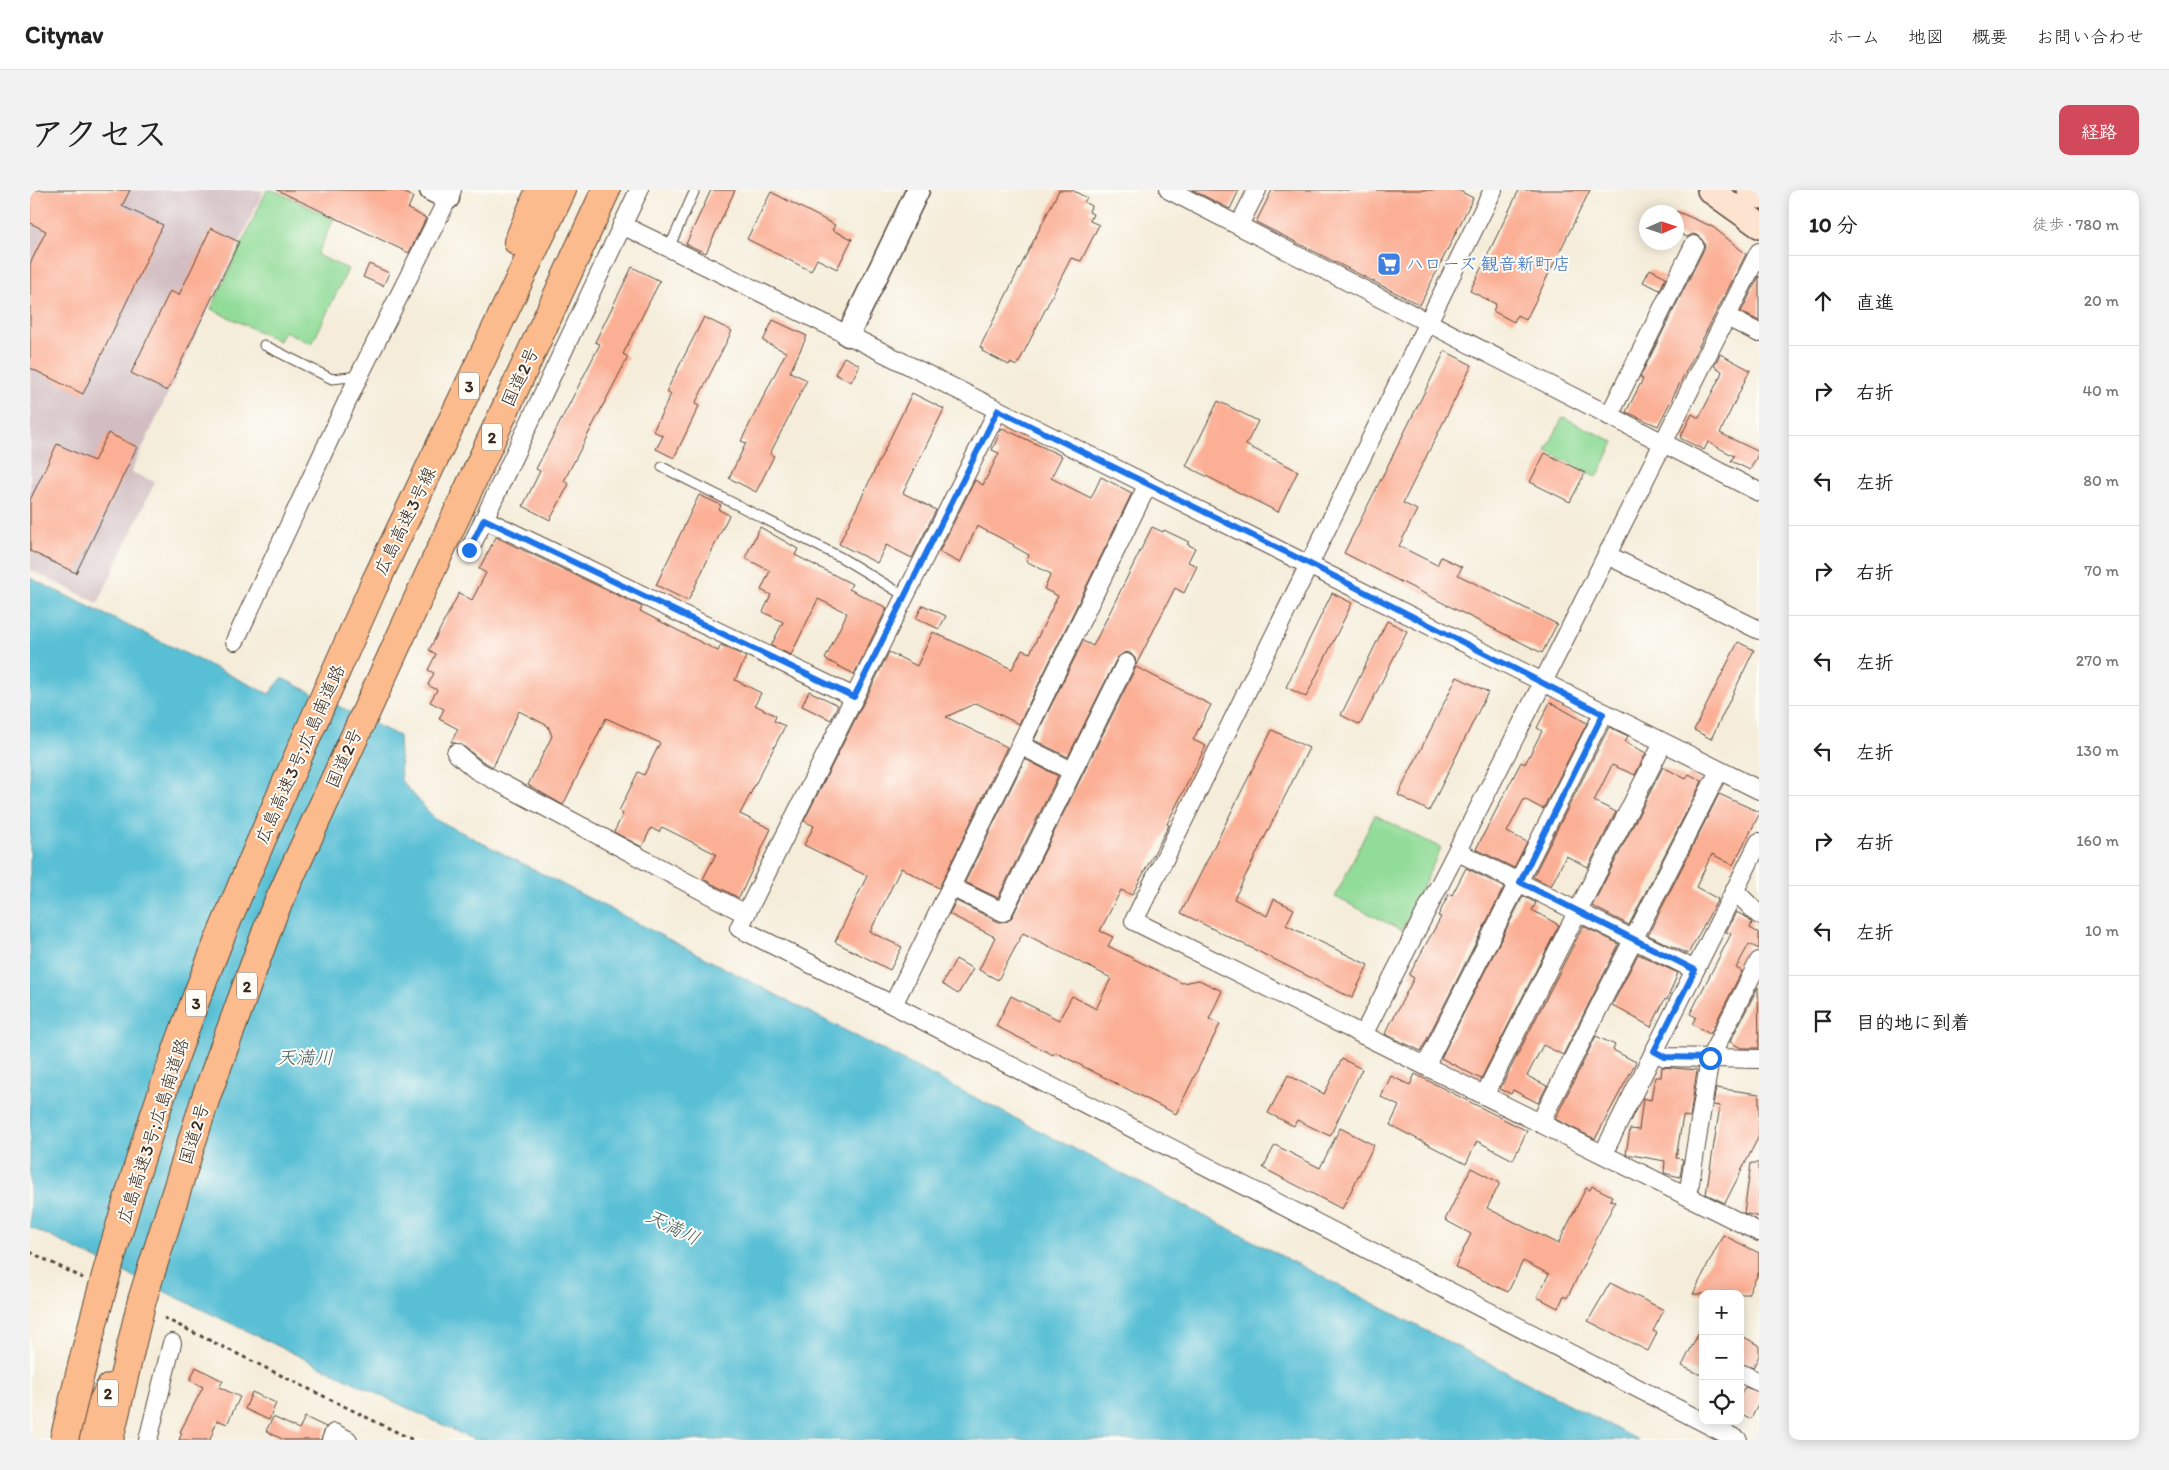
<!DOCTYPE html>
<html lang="ja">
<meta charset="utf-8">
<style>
body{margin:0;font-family:Itim,"Klee One",sans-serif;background:#f2f2f2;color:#222}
.controls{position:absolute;right:15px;bottom:15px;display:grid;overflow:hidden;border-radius:10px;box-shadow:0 2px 12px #0003}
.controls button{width:45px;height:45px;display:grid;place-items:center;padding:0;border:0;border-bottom:1px solid #e0e0e0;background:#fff;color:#222;font:25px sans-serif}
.compass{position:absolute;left:1609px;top:15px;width:45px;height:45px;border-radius:50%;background:#fff;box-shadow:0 2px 12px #0003;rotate:87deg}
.stop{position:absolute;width:15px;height:15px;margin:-11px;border:4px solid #1a73e8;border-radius:50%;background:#fff}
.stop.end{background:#1a73e8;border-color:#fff;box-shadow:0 1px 5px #0008}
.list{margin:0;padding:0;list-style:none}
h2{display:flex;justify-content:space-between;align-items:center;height:65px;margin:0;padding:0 20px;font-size:21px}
h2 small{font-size:16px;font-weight:400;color:#767676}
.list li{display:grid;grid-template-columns:32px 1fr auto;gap:15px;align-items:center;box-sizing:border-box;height:90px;padding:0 20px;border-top:1px solid #e0e0e0}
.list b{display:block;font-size:19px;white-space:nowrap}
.list em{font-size:16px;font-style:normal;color:#767676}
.icon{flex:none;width:28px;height:28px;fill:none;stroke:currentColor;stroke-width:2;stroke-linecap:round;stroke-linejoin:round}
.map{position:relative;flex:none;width:1729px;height:1250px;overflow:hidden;border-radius:10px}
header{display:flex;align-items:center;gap:30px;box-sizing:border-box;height:70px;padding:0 25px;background:#fff;border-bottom:1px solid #e0e0e0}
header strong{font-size:24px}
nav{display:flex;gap:28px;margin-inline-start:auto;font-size:18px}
.intro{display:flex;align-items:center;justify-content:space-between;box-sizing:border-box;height:120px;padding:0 30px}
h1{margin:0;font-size:35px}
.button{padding:12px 22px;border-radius:10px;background:#d1495b;color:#fff;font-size:18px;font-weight:700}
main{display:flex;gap:30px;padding:0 30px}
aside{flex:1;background:#fff;border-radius:10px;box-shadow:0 2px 12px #0003}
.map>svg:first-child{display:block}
</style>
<header>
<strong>Citynav</strong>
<nav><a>ホーム</a><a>地図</a><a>概要</a><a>お問い合わせ</a></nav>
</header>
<div class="intro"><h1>アクセス</h1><a class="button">経路</a></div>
<main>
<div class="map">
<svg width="1729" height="1250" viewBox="0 0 1729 1250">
<rect width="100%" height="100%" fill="#fdfcf7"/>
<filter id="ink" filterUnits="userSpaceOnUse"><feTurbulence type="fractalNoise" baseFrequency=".02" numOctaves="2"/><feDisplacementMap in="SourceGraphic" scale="10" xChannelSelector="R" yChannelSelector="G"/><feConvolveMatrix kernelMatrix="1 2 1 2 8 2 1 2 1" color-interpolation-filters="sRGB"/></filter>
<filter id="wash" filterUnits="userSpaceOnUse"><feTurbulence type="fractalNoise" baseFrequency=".0096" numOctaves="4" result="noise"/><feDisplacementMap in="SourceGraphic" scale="20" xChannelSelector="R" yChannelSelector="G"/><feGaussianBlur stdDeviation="1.12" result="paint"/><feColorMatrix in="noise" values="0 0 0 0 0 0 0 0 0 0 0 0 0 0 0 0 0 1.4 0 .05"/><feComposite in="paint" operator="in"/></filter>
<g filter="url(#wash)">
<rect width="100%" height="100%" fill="#f5edda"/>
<polygon fill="#d2bec2" points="0,0 234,0 101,282 125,292 68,413 0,380"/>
<g fill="#91dc98" stroke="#66835b">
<polygon points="237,0 243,0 304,29 287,65 318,79 282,154 254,141 249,151 181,119"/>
<polygon points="1533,227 1584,252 1567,287 1516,261"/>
<polygon points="1345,625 1411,658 1372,740 1305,707"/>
</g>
<polygon fill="#58bfd5" stroke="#4a747a" points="0,388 239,504 252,488 369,546 371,590 404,628 1608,1250 444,1250 0,1037"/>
<g id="blocks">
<g fill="#fbaf94">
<polygon points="3,0 100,0 92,16 133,35 53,204 0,178 0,74 16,41 0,33 0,6"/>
<polygon points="247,0 369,0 383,7 378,19 396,28 379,63"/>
<polygon points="681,0 705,0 676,63 656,54"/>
<polygon points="1029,0 1042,0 1057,8 1054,12 1061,16 1059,22 1063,24 1060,31 1069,35 1051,71 1041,68 987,176 980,173 979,175 952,161 953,159 950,157"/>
<polygon points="1162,0 1209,0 1200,19"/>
<polygon points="1242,0 1428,0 1443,8 1390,115 1226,32"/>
<polygon points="1489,0 1560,0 1496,130 1487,125 1484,132 1463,121 1466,114 1440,101"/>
<polygon points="741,2 805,35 802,40 822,49 807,79 787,69 781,81 717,49"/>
<polygon points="1646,21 1683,37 1716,64 1628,236 1596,222 1613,189 1610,187 1674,59 1675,54 1669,46 1663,44 1657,47 1646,42"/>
<polygon points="181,38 209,52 137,201 101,183 140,101 149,105"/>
<polygon points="339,74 359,83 353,96 333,87"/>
<polygon points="602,77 630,91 593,164 598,167 534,291 539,294 520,330 493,316 510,281 506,279 570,154 565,152"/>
<polygon points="1620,79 1636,87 1630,100 1613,92"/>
<polygon points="1729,86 1729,131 1711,122"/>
<polygon points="674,127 702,141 665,214 669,216 644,268 626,259 633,246 623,241 641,204 636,202"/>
<polygon points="743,130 777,146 760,182 777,190 740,264 744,266 726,302 699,288 716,253 711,251 756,162 733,151"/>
<polygon points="1415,161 1442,175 1373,313 1387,320 1369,356 1407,375 1411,367 1432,377 1428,385 1527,434 1512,463 1314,363"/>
<polygon points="1690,164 1720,180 1690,243 1729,262 1720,280 1701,271 1704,266 1678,252 1674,260 1650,248 1662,224 1669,228 1690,187 1692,181 1684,176"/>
<polygon points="814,167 830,175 821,192 805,184"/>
<polygon points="882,203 914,219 873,303 906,320 882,368 856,355 847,373 809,354"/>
<polygon points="1188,211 1228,231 1216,255 1268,281 1248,322 1156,276"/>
<polygon points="972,238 1032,266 1021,288 1061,308 1071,287 1102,303 989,534 946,513 916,527 977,557 909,698 871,678 840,742 872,757 860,780 805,752 837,686 774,655 784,636 774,631 859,462 887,476 903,442 982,479 992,460 1000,463 1028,406 1014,399 1021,384 996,371 999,365 983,356 984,355 947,336 930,373 909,362 945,290 953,295 969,263 962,260"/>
<polygon points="78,243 107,257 46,383 0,361 0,310 27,254 64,271"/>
<polygon points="1515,263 1555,283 1540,312 1500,292"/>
<polygon points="669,305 691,315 689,320 699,325 658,411 626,395"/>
<polygon points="730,337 768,359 765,365 822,394 819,399 857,418 824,484 795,469 817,423 788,409 761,465 741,456 753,432 733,422 741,405 731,400 740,381 715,368"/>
<polygon points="1122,337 1133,342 1134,340 1159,352 1157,354 1165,358 1158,372 1167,376 1154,403 1145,398 1106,475 1105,468 1100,463 1095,462 1087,468 1038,567 1004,550 1053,451 1063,456"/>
<polygon points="466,347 612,417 610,421 688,461 691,455 716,467 705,490 731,503 725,515 746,526 744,531 755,536 710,624 741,639 709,708 673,689 686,664 632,637 629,642 621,638 612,657 584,642 593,624 589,621 608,582 614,585 630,553 576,528 533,615 498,595 522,546 518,536 489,521 463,577 452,571 432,555 421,552 428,539 409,529 414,519 400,512 407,500 398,495 404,483 398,480 406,464 399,460 429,403 442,410 456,383 449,379"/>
<polygon points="1302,403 1322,413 1276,507 1256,497"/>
<polygon points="893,415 916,426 909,439 886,428"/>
<polygon points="1357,431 1377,441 1330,535 1311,525"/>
<polygon points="1708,452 1724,460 1681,549 1664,540"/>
<polygon points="1106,477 1181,515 1163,550 1176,556 1137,634 1139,635 1102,705 1091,700 1070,741 1083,747 1078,756 1152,793 1169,790 1192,801 1179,829 1190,834 1146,924 1025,862 1023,865 966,836 981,806 1029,830 1042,806 1066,819 1081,788 993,743 968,790 949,780 965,747 919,724 926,711 969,732 978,731 982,727"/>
<polygon points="1427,487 1458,502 1399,621 1368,605"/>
<polygon points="779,501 808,515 801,530 772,516"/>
<polygon points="1520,512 1557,533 1513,619 1494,609 1477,642 1497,652 1484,678 1446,659 1491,572 1495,574 1512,541 1507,538"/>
<polygon points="1579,537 1598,546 1595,552 1616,563 1605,585 1582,575 1564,611 1586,622 1558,677 1536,666 1521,696 1503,687"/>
<polygon points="1242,540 1279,558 1204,709 1237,726 1244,709 1264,719 1256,735 1338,775 1322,808 1151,723"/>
<polygon points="995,569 1028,586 968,708 935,692"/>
<polygon points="1633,577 1656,589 1659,584 1672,591 1599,735 1562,716"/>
<polygon points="1689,604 1729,622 1729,625 1703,675 1682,664 1666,697 1688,709 1658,764 1618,745"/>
<polygon points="1436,678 1474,697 1391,861 1355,844 1384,788 1379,785 1411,727 1408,726 1419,704 1422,705"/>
<polygon points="1493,706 1506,713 1502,720 1529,735 1451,889 1411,868"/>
<polygon points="1706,722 1716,727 1722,733 1720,738 1729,743 1729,759 1719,754 1706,778 1712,781 1680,844 1662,834 1666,827 1660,824 1701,744 1696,742"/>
<polygon points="1553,736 1589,754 1533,865 1513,855 1497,886 1517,896 1508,913 1483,900 1481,904 1470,899"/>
<polygon points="1608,764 1648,783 1637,810 1635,809 1621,837 1582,815"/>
<polygon points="926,769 943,779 928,804 912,794"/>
<polygon points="1728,797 1729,858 1711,858 1700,852"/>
<polygon points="1566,846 1585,855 1583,860 1606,872 1565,949 1525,929"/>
<polygon points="1312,869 1332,879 1300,946 1267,930 1264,936 1238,923 1258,885 1294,904"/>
<polygon points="1632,877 1667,880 1660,927 1653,926 1646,968 1653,969 1650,987 1634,983 1635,971 1596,964 1600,939 1609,940 1613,908 1621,910 1625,887 1631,887"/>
<polygon points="1385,884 1497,941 1483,970 1447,951 1436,974 1360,935 1369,916 1351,907 1361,886 1380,895"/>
<polygon points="1686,898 1729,904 1729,946 1695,1013 1676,1004 1690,916 1683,915"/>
<polygon points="1310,938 1344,955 1312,1019 1233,978 1245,955 1290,978"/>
<polygon points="1721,973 1729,973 1729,1027 1714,1023"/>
<polygon points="1441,978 1470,993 1457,1018 1528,1054 1556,998 1560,1000 1562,996 1582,1006 1580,1010 1585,1012 1537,1108 1534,1106 1528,1118 1507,1107 1519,1084 1493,1071 1478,1102 1425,1077 1441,1044 1415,1030"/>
<polygon points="1693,1045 1729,1063 1729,1082 1718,1104 1663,1104"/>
<polygon points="1580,1093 1634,1120 1623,1141 1627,1143 1618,1161 1558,1131"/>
<polygon points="1673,1134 1673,1186 1652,1176"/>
<polygon points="1710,1145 1729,1155 1729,1166 1723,1178 1710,1173"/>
<polygon points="166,1177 193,1191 189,1197 210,1207 197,1234 187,1230 180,1250 149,1250 152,1243 150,1242 173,1197 160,1190"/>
<polygon points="1715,1197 1729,1202 1729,1213 1721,1229 1710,1223 1710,1206"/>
<polygon points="222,1202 246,1213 239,1230 215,1219"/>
<polygon points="243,1227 269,1239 275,1227 296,1237 291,1250 254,1250 236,1241"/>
</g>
</g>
</g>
<g filter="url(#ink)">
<use href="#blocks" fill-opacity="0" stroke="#57473a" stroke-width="1"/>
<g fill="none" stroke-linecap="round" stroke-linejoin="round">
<g stroke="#57473a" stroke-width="11">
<g id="service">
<polyline points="639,58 665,0"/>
<polyline points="234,155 302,189 329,186"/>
<polyline points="632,277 812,368 875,406"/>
</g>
</g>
<g stroke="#57473a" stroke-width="20">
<g id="minor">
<polyline points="1139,0 1729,302"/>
<polyline points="1463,0 1104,731 1729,1042"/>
<polyline points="592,35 818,145 1729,600"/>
<polyline points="1209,35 1227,0"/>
<polyline points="1697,127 1729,143"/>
<polyline points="968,220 709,738 863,815 1708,1250"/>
<polyline points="1579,226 1664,55"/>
<polyline points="454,329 824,507"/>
<polyline points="439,361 609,0"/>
<polyline points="1577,365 1729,440"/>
<polyline points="205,451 329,186 422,0"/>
<polyline points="990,555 1042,581"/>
<polyline points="426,563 446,580 716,724"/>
<polyline points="1428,662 1665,780"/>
<polyline points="921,697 973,722 1096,473"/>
<polyline points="1705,701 1729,725"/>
<polyline points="863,815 1118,294"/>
<polyline points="1333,845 1513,492 1729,62"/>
<polyline points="1624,861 1635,867 1729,869"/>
<polyline points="1396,875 1573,524"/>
<polyline points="1455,904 1633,553"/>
<polyline points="1510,933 1689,581"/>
<polyline points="1573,964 1729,652"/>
<polyline points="1656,1005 1660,993 1680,868 1729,771"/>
<polyline points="1710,1183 1729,1192"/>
<polyline points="118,1250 142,1153"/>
<polyline points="301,1250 304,1243 318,1250"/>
</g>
</g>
<g stroke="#57473a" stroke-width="25">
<g id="tertiary">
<polyline points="401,0 418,8"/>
<polyline points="818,145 888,0"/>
</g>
</g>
<g stroke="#57473a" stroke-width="28">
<g id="secondary">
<polyline points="1680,0 1729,35"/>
<polyline points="1720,0 1729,6"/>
</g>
</g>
<g stroke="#57473a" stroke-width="30">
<g id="trunk">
<polyline points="53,1250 80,1198"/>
<polyline points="79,1250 112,1110 176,907 243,724 576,0"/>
</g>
</g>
<g stroke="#57473a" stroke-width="30">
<g id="motorway">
<polyline points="488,52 510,0"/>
<polyline points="345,393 532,0"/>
</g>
</g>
<g stroke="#57473a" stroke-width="3" stroke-dasharray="4 4" stroke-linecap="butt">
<polyline points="0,1062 53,1088"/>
<polyline points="134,1128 383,1250"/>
</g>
<use href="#service" stroke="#fff" stroke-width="9"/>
<use href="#minor" stroke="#fff" stroke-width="18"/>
<use href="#tertiary" stroke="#fff" stroke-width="22"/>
<use href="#secondary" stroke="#fde4d1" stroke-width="25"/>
<use href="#trunk" stroke="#fbbb8c" stroke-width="28"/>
<use href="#motorway" stroke="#fbbb8c" stroke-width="28"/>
<g stroke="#57473a" stroke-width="30" stroke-linecap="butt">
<path id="motorway-bridge" d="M34,1250C73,1083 123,913 187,755C237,633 292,513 345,393"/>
</g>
<use href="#motorway-bridge" stroke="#fbbb8c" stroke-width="28"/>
</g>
</g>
<g fill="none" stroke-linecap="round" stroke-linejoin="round" filter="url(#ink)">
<polyline stroke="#1a73e8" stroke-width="6" points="439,360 454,329 824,507 968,220 1280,374 1573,524 1490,692 1665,780 1624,861 1635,867 1680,868"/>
</g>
<defs>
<g id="supermarket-square" transform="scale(1.25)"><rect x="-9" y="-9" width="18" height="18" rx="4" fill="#3f7fe0" stroke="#fdfcf7"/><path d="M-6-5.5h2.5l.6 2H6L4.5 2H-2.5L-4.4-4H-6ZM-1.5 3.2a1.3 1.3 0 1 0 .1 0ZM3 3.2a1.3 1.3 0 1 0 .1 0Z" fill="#fff"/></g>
</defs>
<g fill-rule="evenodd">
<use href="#supermarket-square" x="1359" y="74"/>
</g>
<g text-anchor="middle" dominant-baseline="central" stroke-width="4" stroke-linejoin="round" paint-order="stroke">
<g fill="#fdfcf7" stroke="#75695f" stroke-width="1">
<rect x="429" y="182.5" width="20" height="27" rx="4"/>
<rect x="452" y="233.5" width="20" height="27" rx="4"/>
<rect x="207" y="782.5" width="20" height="27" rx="4"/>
<rect x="156" y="799.5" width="20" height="27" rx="4"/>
<rect x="68" y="1189.5" width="20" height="27" rx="4"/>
</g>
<g font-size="16" font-weight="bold" fill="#3b2a1e">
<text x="439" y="196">3</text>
<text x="462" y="247">2</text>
<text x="217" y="796">2</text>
<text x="166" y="813">3</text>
<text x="78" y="1203">2</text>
</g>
<g font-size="18" fill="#366cbe" stroke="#fdfcf7" text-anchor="start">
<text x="1376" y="74">ハローズ 観音新町店</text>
</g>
<g font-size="18" fill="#3b2a1e" stroke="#fdfcf7">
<text transform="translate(490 187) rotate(-65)">国道2号</text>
<text transform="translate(375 331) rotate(-64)">広島高速3号線</text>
<text transform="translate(270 564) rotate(-66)">広島高速3号;広島南道路</text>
<text transform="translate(314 568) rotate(-66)">国道2号</text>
<text transform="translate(123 941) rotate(-72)">広島高速3号;広島南道路</text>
<text transform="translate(164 944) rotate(-73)">国道2号</text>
</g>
<g font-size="19" font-style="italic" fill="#455e5e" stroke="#fdfcf7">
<text x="275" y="867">天満川</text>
<text transform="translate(643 1037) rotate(26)">天満川</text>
</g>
</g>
</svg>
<div class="controls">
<button>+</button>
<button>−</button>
<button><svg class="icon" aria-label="locate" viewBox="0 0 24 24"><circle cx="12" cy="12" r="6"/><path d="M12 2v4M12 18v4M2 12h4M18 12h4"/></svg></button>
</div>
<svg class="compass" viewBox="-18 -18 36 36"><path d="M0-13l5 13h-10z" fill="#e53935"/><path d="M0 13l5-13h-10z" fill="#767676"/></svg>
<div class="stop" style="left:1680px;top:868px"></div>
<div class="stop end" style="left:439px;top:360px"></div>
</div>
<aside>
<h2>10 分<small>徒歩 · 780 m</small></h2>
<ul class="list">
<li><svg class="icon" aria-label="ahead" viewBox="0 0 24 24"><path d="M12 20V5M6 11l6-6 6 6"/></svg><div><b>直進</b></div><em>20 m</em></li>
<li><svg class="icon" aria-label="right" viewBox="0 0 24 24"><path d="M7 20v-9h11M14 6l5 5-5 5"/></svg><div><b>右折</b></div><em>40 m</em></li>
<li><svg class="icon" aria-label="left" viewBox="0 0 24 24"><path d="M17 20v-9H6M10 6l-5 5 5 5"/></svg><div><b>左折</b></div><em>80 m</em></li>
<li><svg class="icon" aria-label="right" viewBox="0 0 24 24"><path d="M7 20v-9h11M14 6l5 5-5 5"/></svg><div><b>右折</b></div><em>70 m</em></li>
<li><svg class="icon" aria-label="left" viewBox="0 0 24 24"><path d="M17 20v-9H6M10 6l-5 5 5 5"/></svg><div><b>左折</b></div><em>270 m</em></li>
<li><svg class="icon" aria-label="left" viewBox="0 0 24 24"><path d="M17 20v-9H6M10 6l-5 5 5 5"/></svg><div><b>左折</b></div><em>130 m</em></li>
<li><svg class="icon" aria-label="right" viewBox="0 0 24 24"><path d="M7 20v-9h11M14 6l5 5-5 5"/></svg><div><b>右折</b></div><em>160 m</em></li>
<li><svg class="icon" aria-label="left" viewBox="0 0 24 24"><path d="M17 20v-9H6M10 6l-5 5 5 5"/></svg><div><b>左折</b></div><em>10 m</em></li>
<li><svg class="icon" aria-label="arrive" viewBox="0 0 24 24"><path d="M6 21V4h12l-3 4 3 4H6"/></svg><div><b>目的地に到着</b></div></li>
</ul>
</aside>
</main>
